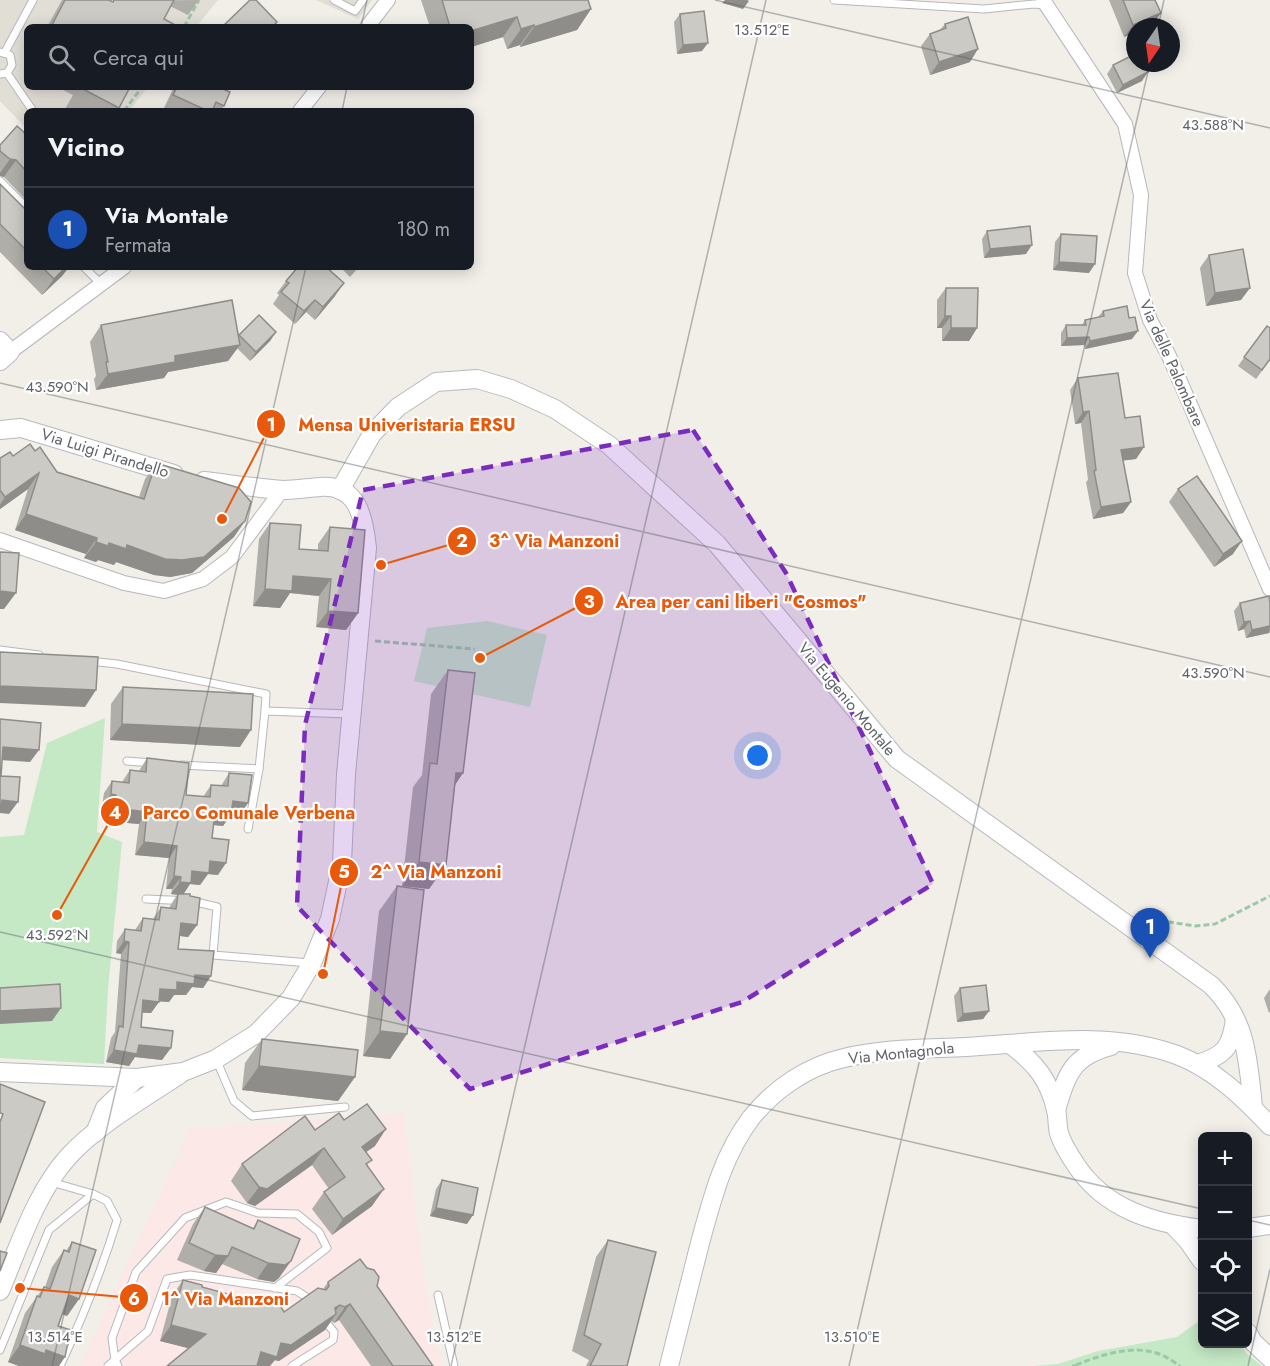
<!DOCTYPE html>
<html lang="it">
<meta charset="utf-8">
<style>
body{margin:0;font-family:Jost,sans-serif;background:#20242c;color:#f1f3f6}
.controls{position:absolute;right:18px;bottom:18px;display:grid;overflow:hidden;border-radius:9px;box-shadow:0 3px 15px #0003}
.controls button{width:54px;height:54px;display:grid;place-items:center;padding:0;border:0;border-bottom:2px solid #363941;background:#171b24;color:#f1f3f6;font:30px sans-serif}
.compass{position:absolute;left:1126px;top:18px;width:54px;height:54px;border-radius:50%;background:#171b24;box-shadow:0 3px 15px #0003;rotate:193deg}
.you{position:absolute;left:758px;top:756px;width:21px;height:21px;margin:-15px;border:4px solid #fff;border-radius:50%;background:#1a73e8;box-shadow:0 0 0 9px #1a73e833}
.badge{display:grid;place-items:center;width:39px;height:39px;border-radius:50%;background:#b45309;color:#fff;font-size:20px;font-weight:700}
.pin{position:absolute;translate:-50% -50px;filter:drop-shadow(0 2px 3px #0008)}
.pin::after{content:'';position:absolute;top:32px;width:21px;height:18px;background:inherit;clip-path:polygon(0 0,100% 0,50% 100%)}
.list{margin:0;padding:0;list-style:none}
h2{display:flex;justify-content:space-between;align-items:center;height:78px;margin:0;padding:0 24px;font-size:26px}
h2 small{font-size:20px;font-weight:400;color:#9ea1a6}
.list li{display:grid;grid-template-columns:39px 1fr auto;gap:18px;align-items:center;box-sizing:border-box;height:84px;padding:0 24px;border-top:2px solid #363941}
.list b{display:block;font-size:22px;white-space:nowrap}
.list p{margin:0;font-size:20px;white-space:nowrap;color:#9ea1a6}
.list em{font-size:20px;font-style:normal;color:#9ea1a6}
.icon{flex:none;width:33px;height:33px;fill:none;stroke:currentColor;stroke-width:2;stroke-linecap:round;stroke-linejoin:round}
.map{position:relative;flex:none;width:1270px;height:1366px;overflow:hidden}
.search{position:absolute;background:#171b24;box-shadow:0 3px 15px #0003;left:24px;top:24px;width:450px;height:66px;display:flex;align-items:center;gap:15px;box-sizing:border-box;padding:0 21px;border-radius:9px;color:#9ea1a6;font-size:22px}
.panel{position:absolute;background:#171b24;box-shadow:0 3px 15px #0003;left:24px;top:108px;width:450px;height:162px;border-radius:9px}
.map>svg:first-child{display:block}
</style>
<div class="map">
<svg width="1270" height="1366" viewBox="0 0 1270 1366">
<rect width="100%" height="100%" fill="#f1efe8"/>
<g fill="#e1ded6">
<polygon points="0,0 218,0 196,27 27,27 27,87 148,87 129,111 27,111 27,129 0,101"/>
<polygon points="316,0 372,0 358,19"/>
</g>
<polygon fill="#fce8e6" points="403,1114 426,1292 442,1366 80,1366 190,1129"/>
<g fill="#c5e8c5">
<polygon points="487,621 547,635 530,707 414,681 427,628"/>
<polygon points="105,718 97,832 122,842 108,989 104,1064 0,1058 0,837 24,835 47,743"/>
<polygon points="1202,1319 1202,1344 1240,1344 1248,1355 1262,1366 1034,1366 1058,1364 1098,1351 1177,1337"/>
</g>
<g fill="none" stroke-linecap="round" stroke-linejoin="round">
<g stroke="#b5b8bc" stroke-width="9">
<g id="lane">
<polyline points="334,0 355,11 363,0"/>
<polyline points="834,0 984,9 1034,4 1046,5"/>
<polyline points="0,52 10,55 12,65 7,73 0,74"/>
<polyline points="5,52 33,0"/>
<polyline points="7,73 33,111"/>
<polyline points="0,181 27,208"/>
<polyline points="84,267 101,284"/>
<polyline points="0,650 39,655"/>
<polyline points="89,661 117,664 266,694 265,711"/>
<polyline points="127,761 152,763"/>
<polyline points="181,765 259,769"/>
<polyline points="248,829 259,769 265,711 349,714"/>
<polyline points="146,899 192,901 217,907 213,955 310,963"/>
<polyline points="216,1059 234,1101 252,1116 345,1107"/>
<path d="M51,1182L93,1194L107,1201L117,1220C102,1270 82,1319 60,1366"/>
<polyline points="438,1295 454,1366"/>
<polyline points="0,1350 49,1230 93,1194"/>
<polyline points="108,1366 148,1331 167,1279 190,1275 297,1291 312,1301"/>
<polyline points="118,1366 115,1360 112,1338 136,1272 185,1218 226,1202 258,1213 297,1214 319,1232 327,1248 275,1288"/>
<polyline points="292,1366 333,1340 334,1332 329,1326"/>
</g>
</g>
<g stroke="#b5b8bc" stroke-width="16">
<g id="street">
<polyline points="1043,0 1125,124 1141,195 1135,273 1150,320 1169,356 1270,589"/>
<polyline points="367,27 388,0"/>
<polyline points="300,111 319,87"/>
<polyline points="10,352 124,267"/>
<polyline points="0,540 124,583 164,591 203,579 232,557 282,490"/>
</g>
</g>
<g stroke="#b6babf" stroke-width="20">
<g id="secondary">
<polyline points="0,341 10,352 0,361"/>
<polyline points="0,430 21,428 174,474"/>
<path d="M340,490L372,434L398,407L436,382L477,379L511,389L555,409L609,445L717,544L897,759L1211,985C1247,1020 1248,1060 1253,1107"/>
<path d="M1010,1044C1035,1063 1049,1079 1056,1110C1058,1117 1057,1126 1059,1133C1062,1144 1070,1156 1076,1165C1105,1209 1153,1223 1202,1229"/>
<path d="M1198,1064C1225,1055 1231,1048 1235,1019"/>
<path d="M0,1072L137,1078L183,1072L216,1059L256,1034L291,998L312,963L330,919L342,863L346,774L367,548C364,518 358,484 320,487C307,488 295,490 283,490C256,488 230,484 204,481"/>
<path d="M1056,1110C1067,1074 1072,1056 1111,1046"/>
<polyline points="95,1133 105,1108 137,1078"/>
<polyline points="1173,1225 1188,1241 1202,1261"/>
<polyline points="1248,1228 1270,1225"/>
<path d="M0,1291C19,1247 35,1194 68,1157C96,1126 144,1098 179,1075"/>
<polyline points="1248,1333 1253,1342 1270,1358"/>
<path d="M669,1366C679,1325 690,1284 700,1243C712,1199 723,1155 751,1118C774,1089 808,1066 844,1058C884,1048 926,1049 966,1047C1037,1043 1109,1030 1177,1055C1214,1069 1244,1098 1270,1126"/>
</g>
</g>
<g stroke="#9cc7a9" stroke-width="3" stroke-dasharray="6 3" stroke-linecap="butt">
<polyline points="184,27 199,0"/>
<polyline points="124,111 142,87"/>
<polyline points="375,641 475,649"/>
<polyline points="1150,919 1195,926 1215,924 1270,896"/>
<path d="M1076,1365C1101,1355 1132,1344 1159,1354C1167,1357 1174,1362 1180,1366"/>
<polyline points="1072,1366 1079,1366"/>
</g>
<use href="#lane" stroke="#fff" stroke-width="7"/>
<use href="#street" stroke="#fff" stroke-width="14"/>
<use href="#secondary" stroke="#fff" stroke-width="18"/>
</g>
<g fill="#afaea9">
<polygon points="62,0 110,1 199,0 188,15 170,6 164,19 176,27 47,27"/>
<polygon points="421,0 588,0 591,9 577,30 520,47 520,45 507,49 503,37 471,47 471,27 430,27"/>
<polygon points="1109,0 1155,0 1152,26 1124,37"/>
<polygon points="680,14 702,51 677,54 674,22"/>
<polygon points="945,24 970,62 930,75 921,46 930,34 940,30"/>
<polygon points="1113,65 1142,81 1117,93 1107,74"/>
<polygon points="57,87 130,87 117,111 64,111 73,95"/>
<polygon points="174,87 224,87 223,89 224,106 220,111 171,111 164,108"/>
<polygon points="27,135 27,201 4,177 0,176 0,145"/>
<polygon points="0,184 27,211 27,267 69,267 62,276 42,295 0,252"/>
<polygon points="987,231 1026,254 984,258 982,239"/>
<polygon points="1061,234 1089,273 1053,270 1055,242"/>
<polygon points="1209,255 1241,300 1206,306 1200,268"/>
<polygon points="340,267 359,267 350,277"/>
<polygon points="286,281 335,296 315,320 306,312 295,324 273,304 279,295 277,293"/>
<polygon points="946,288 977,328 969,341 942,341 942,328 937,328 937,300"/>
<polygon points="1103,311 1132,339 1085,349 1084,345 1061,346 1061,333 1066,325 1082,325 1085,320 1098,317"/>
<polygon points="101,325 239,336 276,332 270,341 250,361 237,348 228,361 168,372 164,378 96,390 94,379 96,376 90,342"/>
<polygon points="1267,326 1270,360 1256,379 1238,366"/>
<polygon points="1078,378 1125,418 1144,447 1136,459 1123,460 1131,502 1123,513 1093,519 1086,482 1088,480 1081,423 1075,424 1070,390"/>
<polygon points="35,451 57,472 139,497 145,479 156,463 234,537 192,573 170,577 154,575 116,562 114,565 98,560 96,562 84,558 86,554 15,530 28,489 0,509 0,458"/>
<polygon points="1178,489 1233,554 1214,567 1169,502"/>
<polygon points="270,523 299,549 318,551 318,544 330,527 358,613 346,630 316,627 319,596 290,593 280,608 253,606 259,539"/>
<polygon points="1240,603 1270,603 1270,632 1269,633 1246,638 1244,629 1238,631 1234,611"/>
<polygon points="448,670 463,773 455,785 446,865 429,889 402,886 413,787 422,775 431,694"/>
<polygon points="123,687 240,747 110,740 111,704"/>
<polygon points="147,758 186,795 203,797 211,785 221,786 229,773 240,815 231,814 223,826 213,825 212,838 218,875 208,874 200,885 190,884 183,894 190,896 197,925 188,937 180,936 178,949 211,976 203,988 192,987 186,995 174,995 169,1002 159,1001 151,1013 142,1013 141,1027 162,1060 135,1057 129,1066 106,1062 111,1038 115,1032 121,954 116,953 117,941 125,929 135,930 143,918 153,919 161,907 169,909 170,906 177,895 171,894 172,889 166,889 169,858 135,855 139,824 105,821 107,807 102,806 104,793 112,781 122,782 130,770 139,771"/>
<polygon points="397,886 407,1034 390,1059 363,1056 379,911"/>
<polygon points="960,988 989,1011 983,1019 957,1022 954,996"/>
<polygon points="1270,989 1270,1012 1269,1013 1264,998"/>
<polygon points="262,1039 355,1077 338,1101 242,1090 245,1063"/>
<polygon points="344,1120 375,1146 366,1152 372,1206 332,1235 312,1209 324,1192 329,1189 312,1165 255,1206 247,1203 231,1181 242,1164 315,1130"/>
<polygon points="442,1180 467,1224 430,1216 436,1189"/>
<polygon points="205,1207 253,1228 258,1220 279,1278 274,1282 257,1279 222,1264 216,1273 204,1271 177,1260 193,1224"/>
<polygon points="608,1240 627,1366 586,1366 589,1360 572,1351 596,1257"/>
<polygon points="72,1242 79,1299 67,1316 62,1314 58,1326 67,1347 59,1366 19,1366 8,1362 25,1313 44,1287 45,1287 52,1267 64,1250 66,1251"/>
<polygon points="183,1280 202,1287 284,1312 323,1289 328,1282 377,1286 433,1366 371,1366 339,1320 334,1323 331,1321 325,1330 279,1361 189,1348 160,1341 172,1296"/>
</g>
<g fill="#8f8d8a">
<polygon points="725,0 747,0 749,1 743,9 722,3"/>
<polygon points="591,9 577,30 520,47 534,27"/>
<polygon points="1161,13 1152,26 1150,27 1135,27 1135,33 1124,37 1133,25"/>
<polygon points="517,17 503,37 471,47 471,31"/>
<polygon points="534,25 520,45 507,49 521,29"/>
<polygon points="708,43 702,51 677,54 683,45"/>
<polygon points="978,49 970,62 930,75 939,62"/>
<polygon points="1148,72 1142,81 1117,93 1123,85"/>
<polygon points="10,159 16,160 4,177 0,176 0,173"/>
<polygon points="1032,245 1026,254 984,258 990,249"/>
<polygon points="1059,262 1095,264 1089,273 1053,270"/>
<polygon points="66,267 69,267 62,276 42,295 54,279"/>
<polygon points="344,283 335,296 315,320 323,307"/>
<polygon points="1250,288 1241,300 1206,306 1215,293"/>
<polygon points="315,300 306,312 295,324 304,311"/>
<polygon points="945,316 951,316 942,328 937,328"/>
<polygon points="951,328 977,328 969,341 942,341"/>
<polygon points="1138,331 1132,339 1085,349 1090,341"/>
<polygon points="276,332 270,341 250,361 256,352"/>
<polygon points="1089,337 1084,345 1061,346 1067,338"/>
<polygon points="240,345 228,361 168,372 164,378 96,390 108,374 175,356"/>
<polygon points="1089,411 1081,423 1075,424 1083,412"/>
<polygon points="1144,447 1136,459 1113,462 1121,450"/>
<polygon points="39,473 28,489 0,509 0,505 5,497"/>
<polygon points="1131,502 1123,513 1093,519 1101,507"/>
<polygon points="26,514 97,538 86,554 15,530"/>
<polygon points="245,521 234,537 192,573 170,577 154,575 116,562 114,565 98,560 96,562 84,558 96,542 127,545"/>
<polygon points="1242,541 1233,554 1214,567 1223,554"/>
<polygon points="293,576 331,579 319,596 290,593 280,608 253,606 265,589"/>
<polygon points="0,591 16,593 4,609 0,609"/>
<polygon points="328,611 358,613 346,630 316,627"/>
<polygon points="1250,621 1244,629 1238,631 1244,622"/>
<polygon points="1270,626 1269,633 1246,638 1252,630"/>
<polygon points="0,686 96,690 85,707 0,703"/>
<polygon points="122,724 251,730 240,747 110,740"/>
<polygon points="3,747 39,750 30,762 0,760"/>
<polygon points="456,773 463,773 446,798"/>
<polygon points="111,794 116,795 107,807 102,806"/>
<polygon points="2,800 18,802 9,814 0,813 0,803"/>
<polygon points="233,801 248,803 240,815 231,814 223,826 206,824 215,812"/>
<polygon points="114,808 147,812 139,824 105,821"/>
<polygon points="144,842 177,846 169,858 135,855"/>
<polygon points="210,861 226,863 218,875 208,874 200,885 190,884 183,895 171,894 180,882 192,871"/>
<polygon points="419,862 446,865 429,889 402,886"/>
<polygon points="174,876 181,877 172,889 166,889"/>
<polygon points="181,923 197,925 188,937 173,935"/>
<polygon points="124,941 129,942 121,954 116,953"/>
<polygon points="195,975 211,976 203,988 192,987 186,995 174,995 169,1002 152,1001 160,989"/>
<polygon points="143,1000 159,1002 151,1013 134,1012"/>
<polygon points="61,1008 52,1021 0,1024 0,1011"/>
<polygon points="989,1011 983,1019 957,1022 963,1014"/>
<polygon points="380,1031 407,1034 390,1059 363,1056"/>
<polygon points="139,1045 171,1048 162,1060 135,1057 129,1066 106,1062 114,1050"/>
<polygon points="259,1066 355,1077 338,1101 242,1090"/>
<polygon points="386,1129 375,1146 350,1163 362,1147"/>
<polygon points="324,1148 312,1165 255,1206 247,1203 259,1187"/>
<polygon points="384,1189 372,1206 332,1235 343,1219"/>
<polygon points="436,1208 473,1215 467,1224 430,1216"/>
<polygon points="215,1255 228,1256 216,1273 204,1271"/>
<polygon points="291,1261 279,1278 274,1282 257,1279 268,1263"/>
<polygon points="69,1295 79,1299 67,1316 57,1312"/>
<polygon points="350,1304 339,1320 334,1323 345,1307"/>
<polygon points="340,1305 331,1317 336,1314 325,1330 279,1361 275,1360 270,1366 251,1366 261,1352 281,1343"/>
<polygon points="171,1325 206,1334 195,1350 160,1341"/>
<polygon points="20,1345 46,1350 65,1357 59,1366 19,1366 8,1362"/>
</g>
<g fill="#cccac5" stroke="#8f8d8a" stroke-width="1.5">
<polygon points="65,0 109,0 113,2 114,0 174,0 164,19 177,26 176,27 51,27"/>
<polygon points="250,0 256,0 277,22 272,27 222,27"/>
<polygon points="442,0 588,0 591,9 534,27 534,25 521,29 517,17 471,31 471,27 450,27"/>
<polygon points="1123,0 1155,0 1161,13 1133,25"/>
<polygon points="704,11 708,43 683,45 680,14"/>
<polygon points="968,17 978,49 939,62 930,34 946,28 945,24"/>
<polygon points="1135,54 1135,63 1144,63 1148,72 1123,85 1113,65"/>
<polygon points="81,87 130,87 119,108 81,88"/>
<polygon points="177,87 224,87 223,89 230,92 224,106 216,102 212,111 208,111 173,95"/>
<polygon points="17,126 27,135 27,172 16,160 10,159 0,151 0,145"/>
<polygon points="0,184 27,211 27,251 0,224"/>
<polygon points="1030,226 1032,245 990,249 987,231"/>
<polygon points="1061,234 1097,236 1095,264 1059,262"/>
<polygon points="1243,249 1250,288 1215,293 1209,255"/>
<polygon points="42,267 66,267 54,279"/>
<polygon points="298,267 326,267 344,283 323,307 315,300 304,311 281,292 289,283 286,281"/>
<polygon points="946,288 978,288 977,328 951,328 951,316 945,316"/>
<polygon points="232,300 240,345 175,356 175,362 108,374 106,362 108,362 101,325"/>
<polygon points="1127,306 1129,318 1135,317 1138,331 1090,341 1089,337 1067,338 1066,325 1086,325 1085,320 1104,316 1103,311"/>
<polygon points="259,315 276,332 256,352 239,335"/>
<polygon points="1267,326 1270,328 1270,359 1262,370 1244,357"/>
<polygon points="1118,373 1125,418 1140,416 1144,447 1121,450 1131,502 1101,507 1094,471 1096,470 1089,411 1083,412 1078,378"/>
<polygon points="30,444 35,451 40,447 57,472 144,499 156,463 239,488 251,502 245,521 204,557 182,560 165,559 127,545 126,549 109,543 108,546 96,542 97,538 26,514 39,473 5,497 0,490 0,458 10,452 13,456"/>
<polygon points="1197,476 1242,541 1223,554 1178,489"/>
<polygon points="270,523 301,525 299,549 328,551 330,527 365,530 358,613 328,611 331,579 293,576 292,591 265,589"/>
<polygon points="0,552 19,553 16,593 0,591"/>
<polygon points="1269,596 1270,603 1270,626 1252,630 1250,621 1244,622 1240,603"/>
<polygon points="0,652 98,657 96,690 0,686"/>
<polygon points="448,670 475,673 463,773 456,773 446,865 419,862 430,763 437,764"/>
<polygon points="123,687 253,694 251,730 122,724"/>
<polygon points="0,719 41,723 39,750 3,747 1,776 20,777 18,802 2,800 1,809 0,809"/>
<polygon points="147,758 189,763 186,795 210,797 211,785 228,786 229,773 252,775 248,803 233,801 231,814 215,812 212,838 229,840 226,863 210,861 209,873 192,871 191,883 180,882 181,877 174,876 177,846 144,842 147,812 114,808 116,795 111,794 112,781 129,783 130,770 146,772"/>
<polygon points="397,886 424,890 407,1034 380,1031"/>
<polygon points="178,894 190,894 190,896 200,898 197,925 181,923 178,949 214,951 211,976 195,975 194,984 177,982 177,990 160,989 159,1002 143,1000 141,1027 173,1031 171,1048 139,1045 137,1054 114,1050 119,1026 123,1027 129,942 124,941 125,929 141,931 143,918 159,920 161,907 176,909"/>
<polygon points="60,984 61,1008 0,1011 0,988"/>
<polygon points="986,985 989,1011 963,1014 960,988"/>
<polygon points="262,1039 358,1050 355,1077 259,1066"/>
<polygon points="0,1084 45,1102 0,1223 0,1122 3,1114 0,1113"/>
<polygon points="367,1104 386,1129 362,1147 372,1160 366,1164 384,1189 343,1219 324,1192 345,1177 324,1148 267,1189 259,1187 242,1164 305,1116 315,1130 339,1113 344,1120"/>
<polygon points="442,1180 478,1188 473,1215 436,1208"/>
<polygon points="205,1207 254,1229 258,1220 300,1239 291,1261 285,1265 268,1263 232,1247 228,1256 215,1255 189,1243"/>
<polygon points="608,1240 656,1252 627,1366 590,1366 601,1344 584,1335"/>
<polygon points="72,1242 96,1250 79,1299 69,1295 58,1326 74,1331 67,1347 65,1357 46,1350 45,1354 20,1345 37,1296 40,1297 44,1287 50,1289 64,1250 69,1252"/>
<polygon points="0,1251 7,1253 0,1271"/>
<polygon points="360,1259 367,1268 374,1270 379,1277 377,1286 433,1366 393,1366 350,1304 345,1307 340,1305 335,1308 336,1314 291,1345 281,1343 277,1357 261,1352 257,1366 167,1366 206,1334 171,1325 183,1280 202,1285 202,1287 264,1304 268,1301 279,1304 284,1312 318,1288 326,1290 329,1286 328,1282"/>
</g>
<path fill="#7b2cbf" fill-opacity="0.2" stroke="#7b2cbf" stroke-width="4.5" stroke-dasharray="12 8" stroke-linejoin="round" d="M693,430L786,573L933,884L742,1002L470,1089L297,906L305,725L363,490Z"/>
<path fill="none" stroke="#5f6368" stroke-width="1.5" stroke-opacity="0.45" d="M715,0L1270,128M361,27L367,0M1158,27L1164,0M342,111L347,87M0,383L1270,677M0,932L1202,1209M1248,1220L1270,1225M52,1366L306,267M451,1366L766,0M849,1366L1150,63M1248,1366L1270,1269"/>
<g text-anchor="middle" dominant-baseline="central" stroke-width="4.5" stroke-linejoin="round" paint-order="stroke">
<g font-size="16" fill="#5f6368" stroke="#fff">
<text transform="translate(1172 363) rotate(66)">Via delle Palombare</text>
<text transform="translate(105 453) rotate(17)">Via Luigi Pirandello</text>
<text transform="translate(847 699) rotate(50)">Via Eugenio Montale</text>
<text transform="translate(901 1053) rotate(-6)">Via Montagnola</text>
</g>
</g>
<g font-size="15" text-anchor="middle" fill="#5f6368" stroke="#fff" stroke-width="4.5" stroke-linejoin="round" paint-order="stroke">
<text x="762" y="35">13.512°E</text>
<text x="1213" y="130">43.588°N</text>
<text x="57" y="392">43.590°N</text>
<text x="1213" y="678">43.590°N</text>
<text x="57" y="940">43.592°N</text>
<text x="55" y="1342">13.514°E</text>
<text x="454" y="1342">13.512°E</text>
<text x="852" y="1342">13.510°E</text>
</g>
<path fill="none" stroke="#e8590c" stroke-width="2" d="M222 519L271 424M381 565L462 541M480 658L589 601M57 915L115 812M323 974L344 872M20 1288L134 1298"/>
<g fill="#e8590c" stroke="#fff" stroke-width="2">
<circle cx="222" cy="519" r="6"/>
<circle cx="381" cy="565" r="6"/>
<circle cx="480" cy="658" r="6"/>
<circle cx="57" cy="915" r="6"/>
<circle cx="323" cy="974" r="6"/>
<circle cx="20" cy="1288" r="6"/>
<circle cx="271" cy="424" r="15"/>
<circle cx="462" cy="541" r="15"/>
<circle cx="589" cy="601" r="15"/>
<circle cx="115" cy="812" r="15"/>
<circle cx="344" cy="872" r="15"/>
<circle cx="134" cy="1298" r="15"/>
</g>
<g font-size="18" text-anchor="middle" font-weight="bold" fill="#fff">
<text x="271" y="431">1</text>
<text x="462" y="547">2</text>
<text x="589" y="608">3</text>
<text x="115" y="819">4</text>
<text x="344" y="878">5</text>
<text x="134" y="1305">6</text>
</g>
<g font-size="18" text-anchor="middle" font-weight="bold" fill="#e8590c" stroke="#fff" stroke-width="4.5" stroke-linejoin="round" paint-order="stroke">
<text x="407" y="431">Mensa Univeristaria ERSU</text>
<text x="554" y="547">3^ Via Manzoni</text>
<text x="741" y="608">Area per cani liberi "Cosmos"</text>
<text x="249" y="819">Parco Comunale Verbena</text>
<text x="436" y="878">2^ Via Manzoni</text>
<text x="225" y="1305">1^ Via Manzoni</text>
</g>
</svg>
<div class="controls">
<button>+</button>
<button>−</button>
<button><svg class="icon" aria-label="locate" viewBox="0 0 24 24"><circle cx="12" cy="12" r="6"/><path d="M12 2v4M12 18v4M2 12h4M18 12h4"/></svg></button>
<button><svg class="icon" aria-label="layers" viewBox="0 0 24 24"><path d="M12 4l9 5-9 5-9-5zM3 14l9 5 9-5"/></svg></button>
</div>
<svg class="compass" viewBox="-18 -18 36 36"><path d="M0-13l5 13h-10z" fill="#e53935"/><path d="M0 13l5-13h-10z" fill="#9ea1a6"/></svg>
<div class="you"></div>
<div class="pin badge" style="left:1150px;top:958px;background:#1a4fb4">1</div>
<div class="search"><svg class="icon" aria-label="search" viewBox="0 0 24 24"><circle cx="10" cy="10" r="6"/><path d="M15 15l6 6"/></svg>Cerca qui</div>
<section class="panel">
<h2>Vicino<small></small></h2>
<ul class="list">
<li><span class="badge" style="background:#1a4fb4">1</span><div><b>Via Montale</b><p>Fermata</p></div><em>180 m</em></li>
</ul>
</section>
</div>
